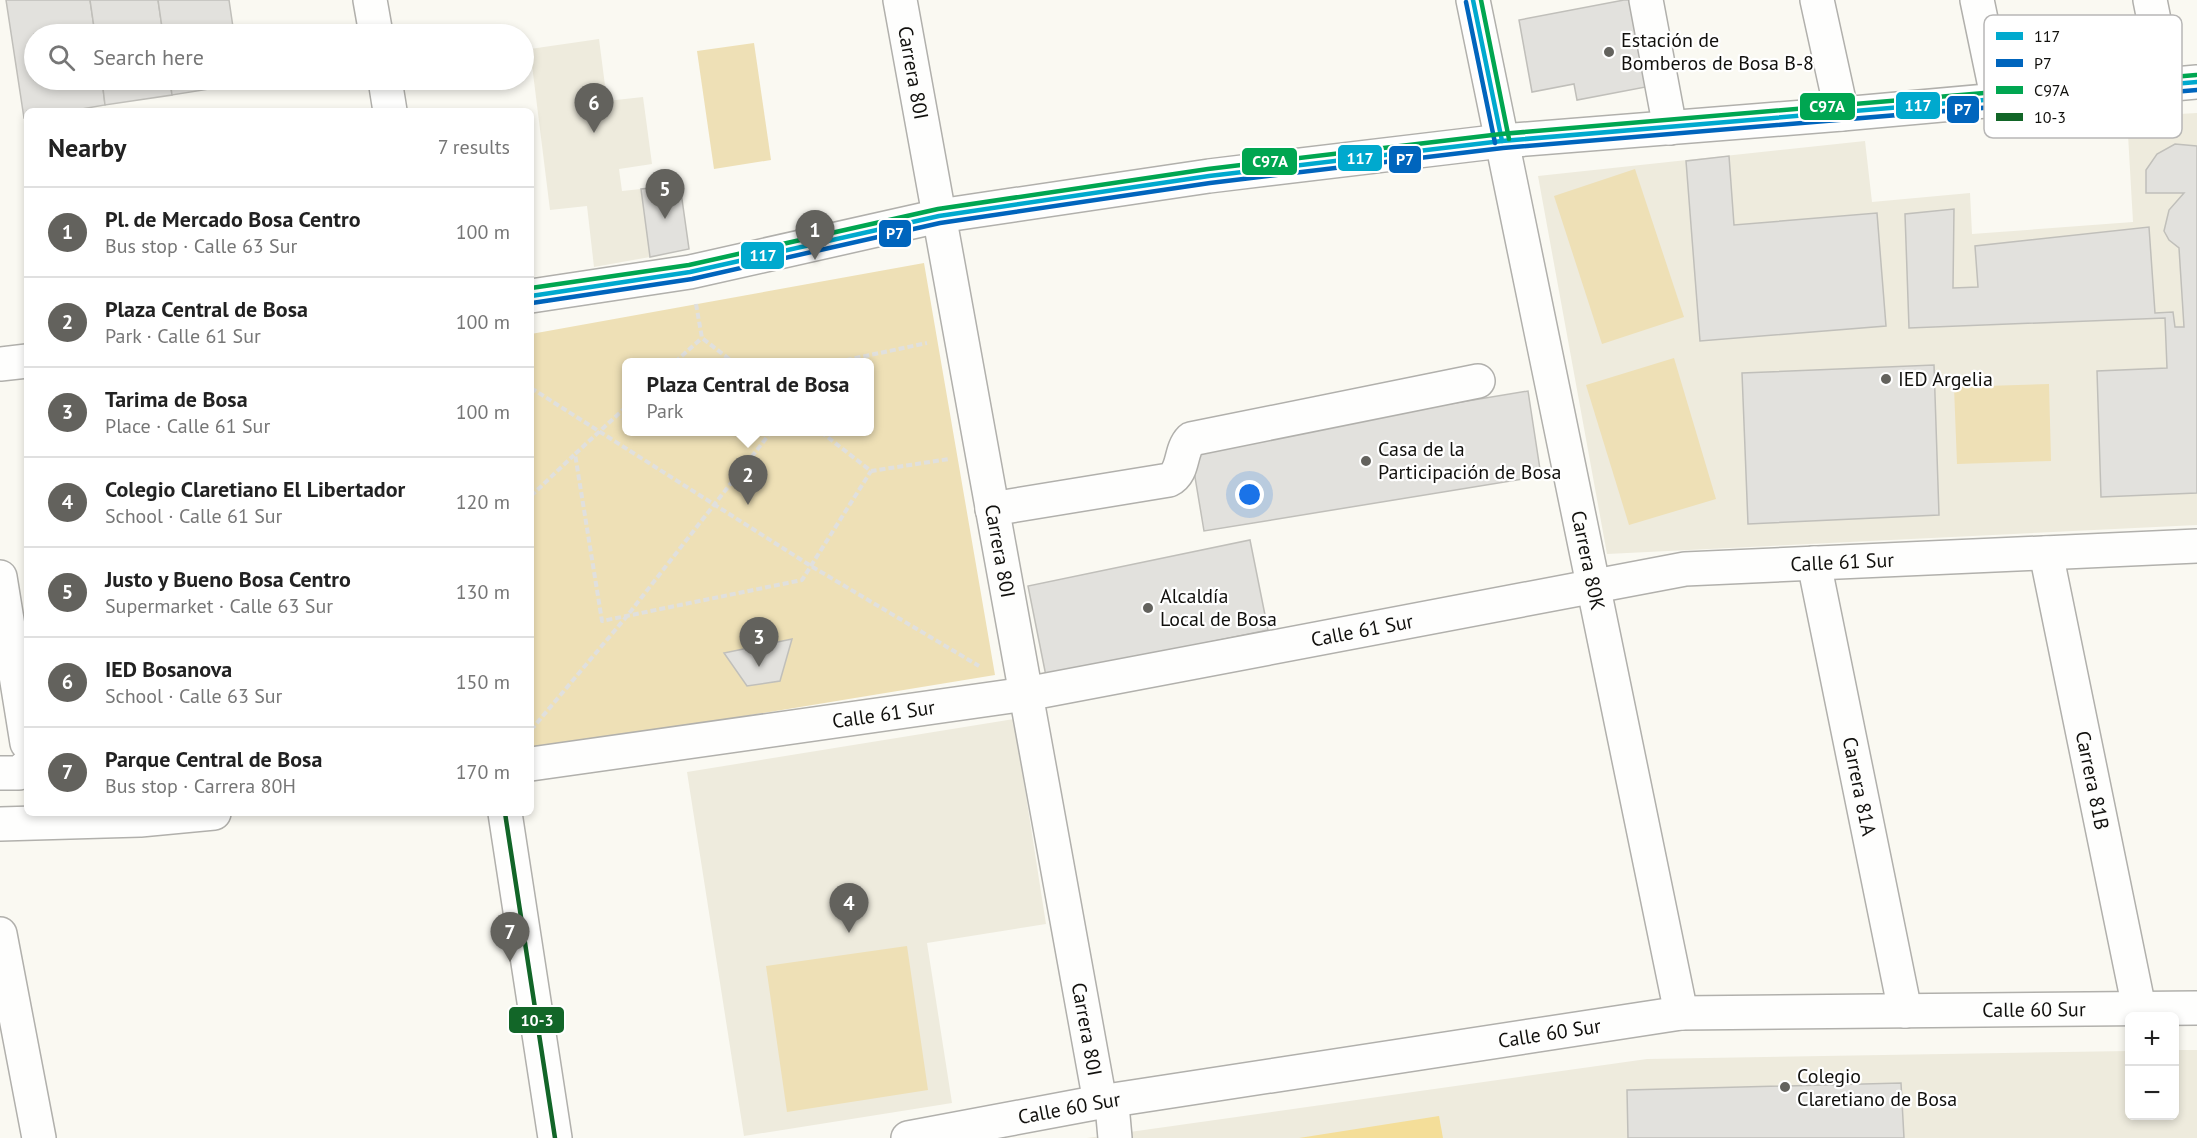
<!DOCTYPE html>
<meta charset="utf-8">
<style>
body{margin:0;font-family:"PT Sans",sans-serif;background:#f2f2f2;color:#222}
.controls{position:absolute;right:18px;bottom:18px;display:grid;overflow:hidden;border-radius:9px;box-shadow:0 3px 9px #0003}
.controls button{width:54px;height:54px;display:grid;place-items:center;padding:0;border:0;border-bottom:2px solid #e0e0e0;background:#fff;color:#222;font:30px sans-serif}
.you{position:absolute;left:1250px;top:495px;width:21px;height:21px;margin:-15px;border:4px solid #fff;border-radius:50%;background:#1a73e8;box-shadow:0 0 0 9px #1a73e833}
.badge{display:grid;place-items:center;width:39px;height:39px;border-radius:50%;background:#63625d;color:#fff;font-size:20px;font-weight:700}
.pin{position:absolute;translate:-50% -50px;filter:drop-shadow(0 2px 3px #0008)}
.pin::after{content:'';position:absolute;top:32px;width:21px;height:18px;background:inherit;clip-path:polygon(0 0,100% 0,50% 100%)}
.popup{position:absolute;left:622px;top:358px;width:252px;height:78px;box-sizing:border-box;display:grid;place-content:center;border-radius:9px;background:#fff;filter:drop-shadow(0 2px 4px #0005);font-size:20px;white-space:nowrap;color:#767676}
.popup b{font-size:22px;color:#222}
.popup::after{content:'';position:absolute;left:50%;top:100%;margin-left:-12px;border:12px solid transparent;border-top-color:#fff}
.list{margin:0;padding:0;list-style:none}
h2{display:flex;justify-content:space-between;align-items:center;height:78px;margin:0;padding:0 24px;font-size:26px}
h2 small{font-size:20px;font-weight:400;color:#767676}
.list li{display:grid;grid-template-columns:39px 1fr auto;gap:18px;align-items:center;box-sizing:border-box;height:90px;padding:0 24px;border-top:2px solid #e0e0e0}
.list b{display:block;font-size:22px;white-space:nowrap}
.list p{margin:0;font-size:20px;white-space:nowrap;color:#767676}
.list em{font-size:20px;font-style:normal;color:#767676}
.icon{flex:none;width:33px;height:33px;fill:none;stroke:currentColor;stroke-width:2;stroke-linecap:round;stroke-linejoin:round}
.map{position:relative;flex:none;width:2197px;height:1138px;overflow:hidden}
.search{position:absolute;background:#fff;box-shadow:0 3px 9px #0003;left:24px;top:24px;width:510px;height:66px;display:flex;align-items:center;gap:15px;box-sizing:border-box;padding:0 21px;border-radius:33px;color:#767676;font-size:22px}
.panel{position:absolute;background:#fff;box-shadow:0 3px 9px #0003;left:24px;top:108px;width:510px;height:708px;border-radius:9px}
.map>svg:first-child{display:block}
</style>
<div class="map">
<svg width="2197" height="1138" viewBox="0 0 2197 1138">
<rect width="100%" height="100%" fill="#faf9f2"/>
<g fill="#eeebdd">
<polygon points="599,39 607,101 643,97 652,164 619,169 622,191 641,189 650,257 594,267 587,206 550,210 530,49"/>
<polygon points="2197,113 2197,525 1607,554 1538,176 1865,141 1872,202 1970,193 1972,234 2133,222 2127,117"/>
<polygon points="1014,719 1046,924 927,943 952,1103 744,1136 687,772"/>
<polygon points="2175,1050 2197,1050 2197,1138 1087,1138 1647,1059 2129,1051 2130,1116 2174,1116"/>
</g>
<g fill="#eee0b6" fill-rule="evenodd">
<polygon points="754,43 771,160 714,169 697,51"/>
<polygon points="1635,169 1684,317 1602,344 1554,196"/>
<path d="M924,263L995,675L531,751V334ZM626,362H870V432H626Z"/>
<polygon points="1674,358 1716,499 1629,525 1586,385"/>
<polygon points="2049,384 2051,461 1957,464 1954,387"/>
<polygon points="907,946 928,1090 787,1112 766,966"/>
</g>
<polygon fill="#f4de99" points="1439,1116 1443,1138 1299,1138"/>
<g fill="#e2e1dd" stroke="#c0bfba" stroke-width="1.5">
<polygon points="6,0 90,0 95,34 34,34 34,80 102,80 105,105 70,111 27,111 27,118 24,118"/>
<polygon points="90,0 158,0 163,34 95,34"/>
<polygon points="158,0 229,0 234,34 163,34"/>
<polygon points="1624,0 1635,0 1651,86 1577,100 1574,84 1532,92 1519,20"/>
<polygon points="102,80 170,80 172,95 105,105"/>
<polygon points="170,80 240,80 241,84 172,95"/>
<polygon points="2175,144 2197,146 2197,493 2101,497 2097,371 2167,368 2165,318 1909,328 1905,214 1954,209 1953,288 1978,287 1975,246 2149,227 2155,313 2173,312 2175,327 2184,327 2179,248 2169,240 2164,231 2169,210 2184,193 2146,193 2146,170 2157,154"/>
<polygon points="1729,156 1734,225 1877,213 1886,326 1700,341 1686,161"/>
<polygon points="680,185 689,249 650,257 641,189"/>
<polygon points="1934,365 1939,515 1748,524 1742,373"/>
<polygon points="1528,391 1541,476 1204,531 1190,447"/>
<polygon points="1250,540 1268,630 1046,676 1028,586"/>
<polygon points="792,639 780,681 747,686 724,653"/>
<polygon points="1901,1083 1904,1138 1628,1138 1627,1090"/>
</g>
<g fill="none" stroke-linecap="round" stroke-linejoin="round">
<g stroke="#b1b0ac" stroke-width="36">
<g id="minor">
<polyline points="370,0 376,34"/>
<path id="s1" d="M900,0L1100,1102"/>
<path id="s2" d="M1473,0L1681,1013"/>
<polyline points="1646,0 1670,128"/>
<polyline points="1817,0 1842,114"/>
<polyline points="1977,0 1998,101"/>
<polyline points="2150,0 2167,85"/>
<polyline points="385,80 390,111"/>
<polyline points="531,296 690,272 939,216 1209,176 1502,141 1842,114 2197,82"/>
<polyline points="0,364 27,361"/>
<path d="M992,509L1169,480C1185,472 1179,451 1191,439L1478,381"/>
<path id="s3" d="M2046,553L2139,1008"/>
<path id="s4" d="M1814,563L1905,1011"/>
<polyline points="0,577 27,743"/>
<path id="s5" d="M531,764L1026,694L1685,569L2197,546"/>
<polyline points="0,773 19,773 27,766"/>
<polyline points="505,813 555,1138"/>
<polyline points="0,824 140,820 214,813"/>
<polyline points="0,934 39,1138"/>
<polyline points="1113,1116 1115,1138"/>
<path id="s6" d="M908,1138L1100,1102L1681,1013L2197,1008"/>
</g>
</g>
<g stroke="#e0e0de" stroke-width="4" stroke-dasharray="6 3" stroke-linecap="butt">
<polyline points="696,304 702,338 733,362"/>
<polyline points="675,362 702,338"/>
<polyline points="837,362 927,343"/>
<polyline points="531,388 811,566 979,666"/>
<polyline points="626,407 575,454 602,621 802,580 871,471"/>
<polyline points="821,432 871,471 949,459"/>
<polyline points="531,496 574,455"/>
<polyline points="531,730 627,616 771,432"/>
</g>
<use href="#minor" stroke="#fefefd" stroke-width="33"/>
<g stroke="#fff" stroke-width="9">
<g id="bus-1">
<polyline points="1473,0 1502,141"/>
<polyline points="531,296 690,272 939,216 1209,176 1502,141 2197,82"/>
</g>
</g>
<g stroke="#fff" stroke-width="9">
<g id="bus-2">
<polyline points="1466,2 1495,143"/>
<polyline points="532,303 692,279 940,223 1210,183 1503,148 2197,90"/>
</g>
</g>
<g stroke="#fff" stroke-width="9">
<g id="bus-3">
<polyline points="1481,0 1509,139"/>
<polyline points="531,288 689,265 938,209 1208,169 1501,134 2196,75"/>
</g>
</g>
<g stroke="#fff" stroke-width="9">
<polyline id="bus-4" points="505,813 555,1138"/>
</g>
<use href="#bus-1" stroke="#00a9ce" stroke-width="4.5"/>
<use href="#bus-2" stroke="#0065bd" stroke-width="4.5"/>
<use href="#bus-3" stroke="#00a651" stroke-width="4.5"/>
<use href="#bus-4" stroke="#126628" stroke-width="4.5"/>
</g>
<g fill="#63625d" stroke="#fff" stroke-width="2">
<circle cx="1609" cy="52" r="6"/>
<circle cx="1886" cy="379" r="6"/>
<circle cx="1366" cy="461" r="6"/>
<circle cx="1148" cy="608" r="6"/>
<circle cx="1785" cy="1087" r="6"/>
</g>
<g text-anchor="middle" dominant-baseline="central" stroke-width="4.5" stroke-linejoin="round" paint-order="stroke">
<g font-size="20" fill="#11100d" stroke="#fff" text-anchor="start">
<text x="1621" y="40">Estación de<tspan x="1621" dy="23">Bomberos de Bosa B-8</tspan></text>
<text x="1898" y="379">IED Argelia</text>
<text x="1378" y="449">Casa de la<tspan x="1378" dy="23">Participación de Bosa</tspan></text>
<text x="1160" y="596">Alcaldía<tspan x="1160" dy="23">Local de Bosa</tspan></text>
<text x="1797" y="1076">Colegio<tspan x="1797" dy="23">Claretiano de Bosa</tspan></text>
</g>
<g font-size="20" fill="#11100d" stroke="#fff">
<text stroke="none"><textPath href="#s1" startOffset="74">Carrera 80I</textPath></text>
<text stroke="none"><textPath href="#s1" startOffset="560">Carrera 80I</textPath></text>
<text stroke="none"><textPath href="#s2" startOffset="572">Carrera 80K</textPath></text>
<text stroke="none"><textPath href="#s5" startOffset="1328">Calle 61 Sur</textPath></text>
<text stroke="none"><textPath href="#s5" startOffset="842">Calle 61 Sur</textPath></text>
<text stroke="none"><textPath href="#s5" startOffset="356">Calle 61 Sur</textPath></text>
<text stroke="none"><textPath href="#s3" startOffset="232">Carrera 81B</textPath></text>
<text stroke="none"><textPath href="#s4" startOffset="228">Carrera 81A</textPath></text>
<text stroke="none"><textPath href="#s6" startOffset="1136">Calle 60 Sur</textPath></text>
<text stroke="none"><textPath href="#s1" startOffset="1046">Carrera 80I</textPath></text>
<text stroke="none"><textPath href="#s6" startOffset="650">Calle 60 Sur</textPath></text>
<text stroke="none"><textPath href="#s6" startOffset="164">Calle 60 Sur</textPath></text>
</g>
</g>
<rect x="1984" y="15" width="198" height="123" rx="9" fill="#fff" stroke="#b8b7b6" stroke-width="1.5"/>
<rect x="1996" y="32" width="27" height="8" fill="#00a9ce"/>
<rect x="1996" y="59" width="27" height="8" fill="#0065bd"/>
<rect x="1996" y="86" width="27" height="8" fill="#00a651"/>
<rect x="1996" y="113" width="27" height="8" fill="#126628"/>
<g font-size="16" fill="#11100d">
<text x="2034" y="42">117</text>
<text x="2034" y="69">P7</text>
<text x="2034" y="96">C97A</text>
<text x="2034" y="123">10-3</text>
</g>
<g stroke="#fff" stroke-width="2">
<rect x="1895" y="91" width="46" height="29" rx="6" fill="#00a9ce"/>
<rect x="1799" y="92" width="57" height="29" rx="6" fill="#00a651"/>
<rect x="1946" y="95" width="34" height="29" rx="6" fill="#0065bd"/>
<rect x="1337" y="144" width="46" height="28" rx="6" fill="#00a9ce"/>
<rect x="1388" y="145" width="34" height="29" rx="6" fill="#0065bd"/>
<rect x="1241" y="147" width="57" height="29" rx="6" fill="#00a651"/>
<rect x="878" y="219" width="34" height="29" rx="6" fill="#0065bd"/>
<rect x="740" y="241" width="45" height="29" rx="6" fill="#00a9ce"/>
<rect x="508" y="1006" width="57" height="28" rx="6" fill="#126628"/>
</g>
<g font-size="16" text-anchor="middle" font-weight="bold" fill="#fff">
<text x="1918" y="111">117</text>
<text x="1827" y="112">C97A</text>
<text x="1963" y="115">P7</text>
<text x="1360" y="164">117</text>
<text x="1405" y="165">P7</text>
<text x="1270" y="167">C97A</text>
<text x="895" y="239">P7</text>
<text x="763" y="261">117</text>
<text x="537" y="1026">10-3</text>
</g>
</svg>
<div class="controls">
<button>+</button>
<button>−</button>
</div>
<div class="you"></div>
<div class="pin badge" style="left:815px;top:260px">1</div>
<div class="pin badge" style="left:748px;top:505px">2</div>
<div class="popup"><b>Plaza Central de Bosa</b>Park</div>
<div class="pin badge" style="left:759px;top:667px">3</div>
<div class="pin badge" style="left:849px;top:933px">4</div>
<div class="pin badge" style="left:665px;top:219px">5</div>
<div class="pin badge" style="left:594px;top:133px">6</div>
<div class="pin badge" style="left:510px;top:962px">7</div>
<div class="search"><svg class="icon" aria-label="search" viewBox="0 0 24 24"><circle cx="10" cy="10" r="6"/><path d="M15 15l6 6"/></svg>Search here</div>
<section class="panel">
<h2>Nearby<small>7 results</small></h2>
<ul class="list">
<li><span class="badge">1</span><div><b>Pl. de Mercado Bosa Centro</b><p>Bus stop · Calle 63 Sur</p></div><em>100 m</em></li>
<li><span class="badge">2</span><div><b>Plaza Central de Bosa</b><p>Park · Calle 61 Sur</p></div><em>100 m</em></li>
<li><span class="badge">3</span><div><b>Tarima de Bosa</b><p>Place · Calle 61 Sur</p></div><em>100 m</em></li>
<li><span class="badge">4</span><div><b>Colegio Claretiano El Libertador</b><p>School · Calle 61 Sur</p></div><em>120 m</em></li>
<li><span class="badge">5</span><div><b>Justo y Bueno Bosa Centro</b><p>Supermarket · Calle 63 Sur</p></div><em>130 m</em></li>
<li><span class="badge">6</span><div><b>IED Bosanova</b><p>School · Calle 63 Sur</p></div><em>150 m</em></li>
<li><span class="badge">7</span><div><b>Parque Central de Bosa</b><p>Bus stop · Carrera 80H</p></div><em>170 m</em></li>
</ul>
</section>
</div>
